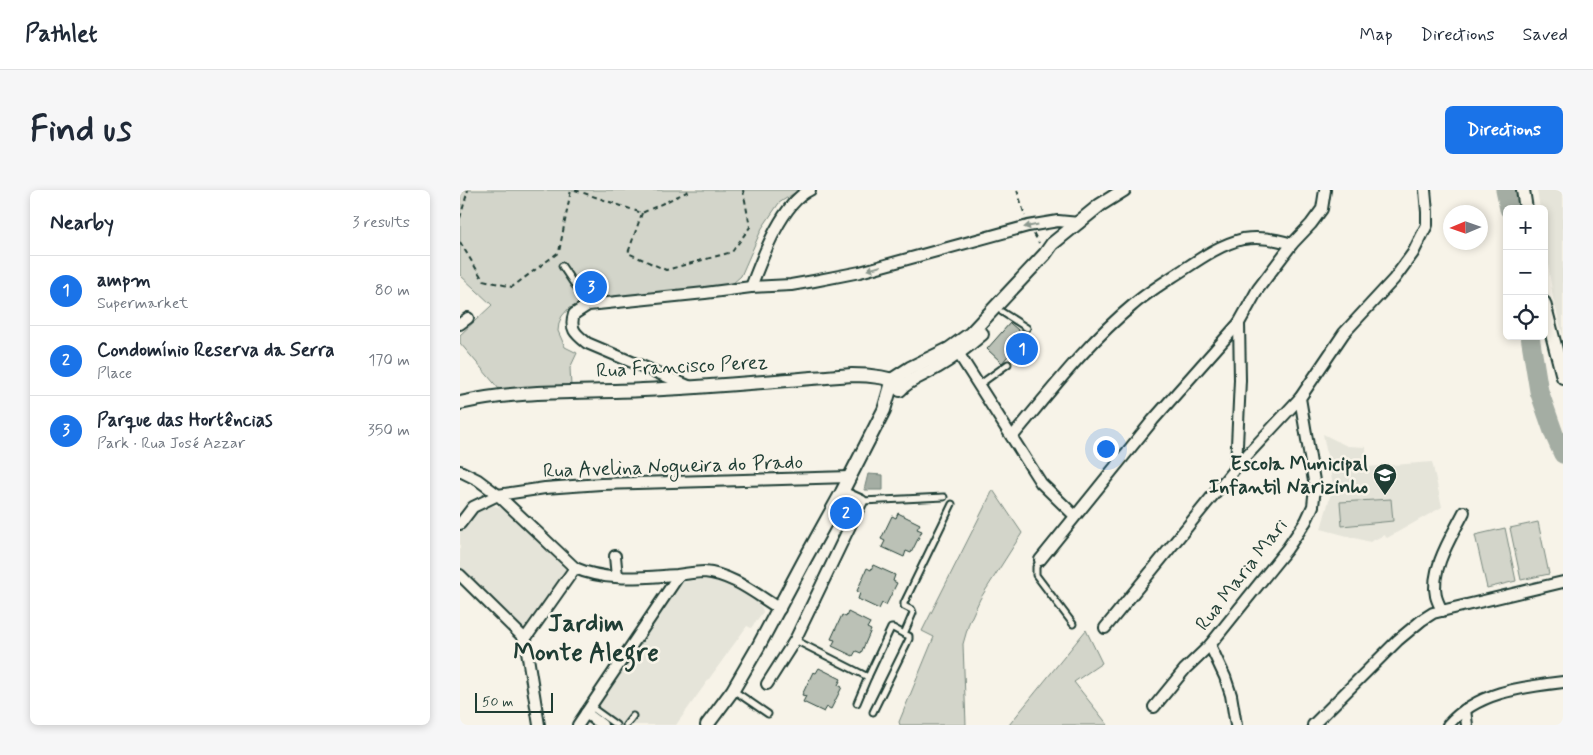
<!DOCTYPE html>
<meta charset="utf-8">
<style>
body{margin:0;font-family:Mynerve,sans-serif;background:#f6f6f7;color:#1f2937}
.controls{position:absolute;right:15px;top:15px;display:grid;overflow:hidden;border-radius:8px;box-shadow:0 2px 8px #0003}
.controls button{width:45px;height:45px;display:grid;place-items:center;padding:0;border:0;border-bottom:1px solid #e0e1e3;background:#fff;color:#1f2937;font:25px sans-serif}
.compass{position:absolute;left:983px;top:15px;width:45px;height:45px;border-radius:50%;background:#fff;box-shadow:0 2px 8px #0003;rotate:268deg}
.scale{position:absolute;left:15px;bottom:12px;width:78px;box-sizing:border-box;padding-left:5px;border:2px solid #1f3d34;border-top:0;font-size:14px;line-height:18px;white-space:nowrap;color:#1f3d34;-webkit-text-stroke:4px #f7f3e8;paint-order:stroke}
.you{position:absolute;left:645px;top:258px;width:18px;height:18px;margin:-12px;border:4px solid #fff;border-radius:50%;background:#1a73e8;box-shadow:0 0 0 8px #1a73e833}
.badge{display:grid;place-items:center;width:32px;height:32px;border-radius:50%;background:#1a73e8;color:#fff;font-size:16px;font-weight:700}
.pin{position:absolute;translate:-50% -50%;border:2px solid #fff;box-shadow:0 1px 5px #0006}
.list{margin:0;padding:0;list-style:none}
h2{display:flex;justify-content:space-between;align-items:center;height:65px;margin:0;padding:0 20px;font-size:21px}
h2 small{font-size:16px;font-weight:400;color:#747a83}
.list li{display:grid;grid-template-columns:32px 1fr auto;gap:15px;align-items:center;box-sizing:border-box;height:70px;padding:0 20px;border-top:1px solid #e0e1e3}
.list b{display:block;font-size:19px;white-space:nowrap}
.list p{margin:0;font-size:16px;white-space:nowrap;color:#747a83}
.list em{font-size:16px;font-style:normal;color:#747a83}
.icon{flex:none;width:28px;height:28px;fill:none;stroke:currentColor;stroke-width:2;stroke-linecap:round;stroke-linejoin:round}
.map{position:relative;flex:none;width:1103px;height:535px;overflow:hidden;border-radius:8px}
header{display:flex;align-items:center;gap:30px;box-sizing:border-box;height:70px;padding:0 25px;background:#fff;border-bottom:1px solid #e0e1e3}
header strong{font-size:24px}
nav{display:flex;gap:28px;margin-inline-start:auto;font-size:18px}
.intro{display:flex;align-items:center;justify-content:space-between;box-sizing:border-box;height:120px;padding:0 30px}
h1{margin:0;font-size:35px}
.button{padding:12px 22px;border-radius:8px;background:#1a73e8;color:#fff;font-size:18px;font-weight:700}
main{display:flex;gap:30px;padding:0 30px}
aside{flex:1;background:#fff;border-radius:8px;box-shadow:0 2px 8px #0003}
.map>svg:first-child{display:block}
</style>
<header>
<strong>Pathlet</strong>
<nav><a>Map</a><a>Directions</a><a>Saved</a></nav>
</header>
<div class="intro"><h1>Find us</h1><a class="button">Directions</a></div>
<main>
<aside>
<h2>Nearby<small>3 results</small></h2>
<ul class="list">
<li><span class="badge">1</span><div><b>ampm</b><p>Supermarket</p></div><em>80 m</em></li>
<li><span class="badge">2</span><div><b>Condomínio Reserva da Serra</b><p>Place</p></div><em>170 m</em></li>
<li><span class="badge">3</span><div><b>Parque das Hortências</b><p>Park · Rua José Azzar</p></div><em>350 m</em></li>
</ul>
</aside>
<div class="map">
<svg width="1103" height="535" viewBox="0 0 1103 535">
<rect width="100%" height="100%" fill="#f7f3e8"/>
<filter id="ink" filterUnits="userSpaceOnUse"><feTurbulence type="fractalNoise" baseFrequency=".02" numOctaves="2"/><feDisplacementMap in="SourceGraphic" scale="10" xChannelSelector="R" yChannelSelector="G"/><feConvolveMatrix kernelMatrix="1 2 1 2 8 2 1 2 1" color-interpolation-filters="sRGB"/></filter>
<g filter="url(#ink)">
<g fill="#e5e4d9">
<polygon points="1077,0 1103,0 1103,146 1093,108 1088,74 1084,48 1084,19 1080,19"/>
<polygon points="863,244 887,256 906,257 907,277 972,272 982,317 927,348 924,345 910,352 861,339 873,296"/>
<polygon points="31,315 42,318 93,366 107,381 64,440 0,380 0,342 2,338 19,318"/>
<polygon points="237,390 252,390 273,396 291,405 302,418 303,422 291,438 287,436 216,535 145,535 131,525 217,393"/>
</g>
<g fill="#d3d5ca" stroke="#79897f">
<polygon points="0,0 339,0 319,13 302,38 281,86 272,94 124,114 109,118 102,126 99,133 98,141 105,157 117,163 110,178 111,196 39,199 0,153 0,145 32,115 0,85"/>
<polygon points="533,300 562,343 520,409 509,433 503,454 506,535 440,535 439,532 474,447 462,441"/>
<polygon points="931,309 933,331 882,336 880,312"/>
<polygon points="1078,332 1089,384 1061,390 1050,338"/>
<polygon points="1045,338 1056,391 1027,398 1015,345"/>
<polygon points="626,440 642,473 614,492 648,535 549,535"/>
</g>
<polygon fill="#a4ada3" stroke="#6f8077" points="408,284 423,285 423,300 404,300"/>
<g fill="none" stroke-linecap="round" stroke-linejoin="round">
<g stroke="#a4ada3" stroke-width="19">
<polyline points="1045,0 1049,19"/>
<polyline points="1070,146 1079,201 1094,244 1103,264"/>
</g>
</g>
<g fill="#bbc1b6" stroke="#1f3d34">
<polygon points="550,133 565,146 542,173 527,159"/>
<polygon points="438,323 460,334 457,339 462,341 451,363 446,361 444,367 422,357 425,351 421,349 432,326 436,328"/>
<polygon points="413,375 435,385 433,391 437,393 426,415 422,413 419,419 398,409 400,403 397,401 407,378 411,380"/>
<polygon points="388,422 410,433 407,438 411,440 401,463 396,461 393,466 372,456 375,450 371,449 382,425 386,427"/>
<polygon points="359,478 381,489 378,495 382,497 371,519 367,517 364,522 343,512 346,506 342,505 353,482 356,483"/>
</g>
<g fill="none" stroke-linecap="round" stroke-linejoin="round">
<g stroke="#1f3d34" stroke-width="9">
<g id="service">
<polyline points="102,76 128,115"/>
<polyline points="542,122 567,138"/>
<polyline points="519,195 548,174"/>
<polyline points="402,311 484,307"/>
<polyline points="580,370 576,377 576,385 613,434"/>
<polyline points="335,450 408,487 431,438 433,438 444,444 453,423 452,420 444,416 444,413 492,314"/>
<polyline points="273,500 308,524"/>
<polyline points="397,513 408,487"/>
<polyline points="131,517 156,535"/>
<polyline points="413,522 449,449 449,446 444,444"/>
<polyline points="166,535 173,526"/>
</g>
</g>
<g stroke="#1f3d34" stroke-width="14">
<g id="minor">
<path d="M291,97C302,68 322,13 350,0"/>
<polyline points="0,134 8,128"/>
<polyline points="495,158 581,293 615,326"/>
<path d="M231,197L127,153C116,144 109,139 114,124L128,115L245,103L291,97L331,95L354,91L400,82L568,36L598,31L619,33"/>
<path d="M552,247C590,202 627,153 673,115C689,101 708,90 726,78C744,66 762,54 783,49C800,46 816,49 832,54"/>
<polyline points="776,277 780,190 779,133 798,99 832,54 851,34 862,19 865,0"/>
<path d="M0,281L18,290L38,305L115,378C147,392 183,387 217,385C226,384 236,382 244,382C272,384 297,405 320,419"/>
<polyline points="0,334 13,317 38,305 85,298 141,294 390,287"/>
<polyline points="155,366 157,387"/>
<polyline points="580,370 693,230 779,133"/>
<polyline points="0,385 65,449 79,535"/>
<path d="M982,421C980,416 977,411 976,406C970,379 992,346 1004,322"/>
<polyline points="645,438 776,277 840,208"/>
<polyline points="65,449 115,378"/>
<polyline points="750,455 765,487 771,505 776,535"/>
<polyline points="307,494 335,450 402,311 382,302"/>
<polyline points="694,517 725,479 750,455 827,359 846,331 853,316 855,297 840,208 884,143 934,89 953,63 967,35 967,22 965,0"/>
<polyline points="1005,520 1007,535"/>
<polyline points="126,523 142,535"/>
<polyline points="118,535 219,385"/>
<polyline points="853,535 938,450 962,430 973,423 1103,392"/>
<path d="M988,535C1017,502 1062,497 1103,492"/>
</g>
</g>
<g stroke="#1f3d34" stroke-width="16">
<g id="tertiary">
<polyline points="1063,0 1066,19"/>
<polyline points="1084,113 1103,187"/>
<path d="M440,200C449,189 464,185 477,177C493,168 507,157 522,144"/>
<path d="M0,213C59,199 122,203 183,200C253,197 323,190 392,185C411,185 428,187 445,194"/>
<polyline points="247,535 273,500 298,457 345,369 382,302 424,220 433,189 450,178 489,159 510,144 585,64 592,54 640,15 664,0"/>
</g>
</g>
<g stroke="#1f3d34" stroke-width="2" stroke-dasharray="5 4" stroke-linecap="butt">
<polyline points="115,0 182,23 231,0"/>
<polyline points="557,0 565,26"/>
<polyline points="182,23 168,63 206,80 272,62 290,37 283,0"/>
<polyline points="0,28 8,0"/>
<polyline points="574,44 579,53"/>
<polyline points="0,52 23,90 52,97 99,62 111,0"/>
</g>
<use href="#service" stroke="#f7f3e8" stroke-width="5"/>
<use href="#minor" stroke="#f7f3e8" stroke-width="10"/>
<use href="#tertiary" stroke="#f7f3e8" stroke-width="12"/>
</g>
<defs><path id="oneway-solid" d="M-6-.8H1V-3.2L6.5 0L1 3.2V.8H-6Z" transform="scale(1.25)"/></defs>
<g fill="#8b988e">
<use href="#oneway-solid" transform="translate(571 36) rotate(169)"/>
<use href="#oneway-solid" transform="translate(414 78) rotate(164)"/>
</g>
</g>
<defs>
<g id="school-pin" transform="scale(1.25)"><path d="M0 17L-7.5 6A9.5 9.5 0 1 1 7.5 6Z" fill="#1f3d34" stroke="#f7f3e8"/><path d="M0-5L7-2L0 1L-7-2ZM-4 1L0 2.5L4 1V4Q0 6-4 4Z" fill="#fff"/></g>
</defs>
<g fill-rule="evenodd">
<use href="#school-pin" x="925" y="285"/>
</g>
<g text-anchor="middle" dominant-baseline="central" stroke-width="5" stroke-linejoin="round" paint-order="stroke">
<g font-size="20" fill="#1f3d34" stroke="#f7f3e8">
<text transform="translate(222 177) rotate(-3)">Rua Francisco Perez</text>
<text transform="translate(213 277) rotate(-2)">Rua Avelina Nogueira do Prado</text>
<text transform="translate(782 385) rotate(-52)">Rua Maria Mari</text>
</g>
<g font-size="20" font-weight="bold" fill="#1f3d34" stroke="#f7f3e8" text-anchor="end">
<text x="908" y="274">Escola Municipal<tspan x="908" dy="23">Infantil Narizinho</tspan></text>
</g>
<g font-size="25" font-weight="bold" fill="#1f3d34" stroke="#f7f3e8">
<text x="126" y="434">Jardim<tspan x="126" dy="29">Monte Alegre</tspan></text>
</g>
</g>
</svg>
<div class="controls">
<button>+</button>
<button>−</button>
<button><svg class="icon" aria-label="locate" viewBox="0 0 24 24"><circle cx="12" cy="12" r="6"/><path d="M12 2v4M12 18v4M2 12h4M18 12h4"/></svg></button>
</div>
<svg class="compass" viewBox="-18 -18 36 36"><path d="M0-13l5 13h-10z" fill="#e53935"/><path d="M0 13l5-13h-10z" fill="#747a83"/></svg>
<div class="scale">50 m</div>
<div class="you"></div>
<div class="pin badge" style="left:562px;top:159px">1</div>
<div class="pin badge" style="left:386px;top:323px">2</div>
<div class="pin badge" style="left:131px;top:97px">3</div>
</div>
</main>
